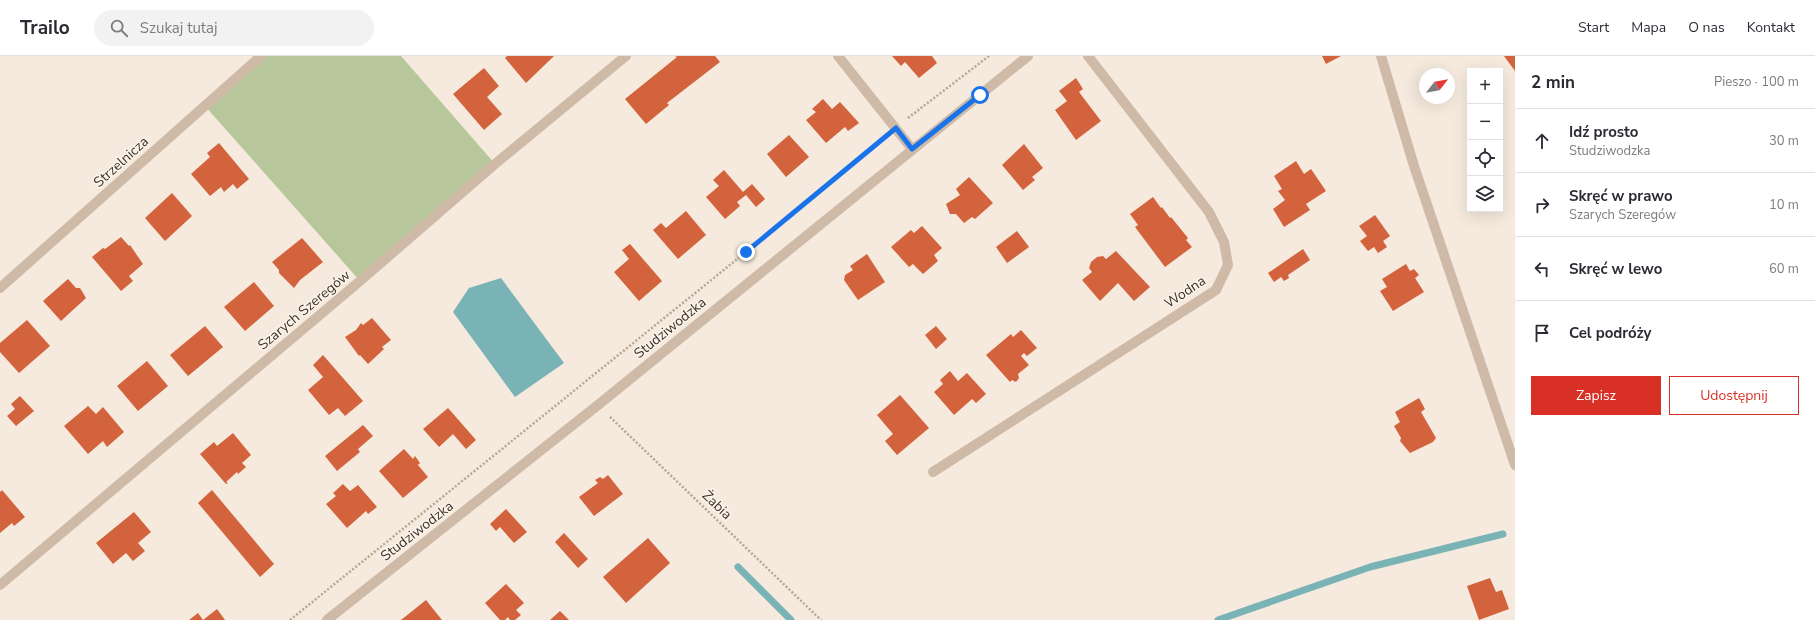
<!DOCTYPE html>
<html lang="pl">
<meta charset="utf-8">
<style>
body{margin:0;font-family:"Nunito Sans",sans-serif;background:#f2f2f3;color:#2b2b33}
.controls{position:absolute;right:12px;top:12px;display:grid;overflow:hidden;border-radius:0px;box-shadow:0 4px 16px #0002}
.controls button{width:36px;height:36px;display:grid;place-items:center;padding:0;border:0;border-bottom:1px solid #e1e1e2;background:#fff;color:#2b2b33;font:20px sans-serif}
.compass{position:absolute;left:1419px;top:12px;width:36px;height:36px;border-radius:50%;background:#fff;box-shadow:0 4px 16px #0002;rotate:59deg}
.stop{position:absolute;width:12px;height:12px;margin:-9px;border:3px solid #1a73e8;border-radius:50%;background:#fff}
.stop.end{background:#1a73e8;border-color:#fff;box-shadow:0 1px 4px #0008}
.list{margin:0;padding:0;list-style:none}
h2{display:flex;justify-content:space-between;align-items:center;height:52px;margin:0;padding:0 16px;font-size:17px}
h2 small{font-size:13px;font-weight:400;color:#7c7c81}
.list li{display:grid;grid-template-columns:26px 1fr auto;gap:12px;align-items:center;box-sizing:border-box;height:64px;padding:0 16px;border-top:1px solid #e1e1e2}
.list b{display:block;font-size:15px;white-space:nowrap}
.list p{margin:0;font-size:13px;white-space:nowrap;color:#7c7c81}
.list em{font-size:13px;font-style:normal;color:#7c7c81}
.actions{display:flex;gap:8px;padding:12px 16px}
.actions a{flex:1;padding:9px 0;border:1px solid #d93025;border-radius:0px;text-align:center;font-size:14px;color:#d93025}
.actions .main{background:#d93025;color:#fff}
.icon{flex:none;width:22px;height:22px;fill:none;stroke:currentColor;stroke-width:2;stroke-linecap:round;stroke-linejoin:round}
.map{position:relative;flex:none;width:1515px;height:564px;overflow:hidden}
header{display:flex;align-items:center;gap:24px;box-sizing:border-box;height:56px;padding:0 20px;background:#fff;border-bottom:1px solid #e1e1e2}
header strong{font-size:19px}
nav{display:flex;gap:22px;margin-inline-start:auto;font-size:14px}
.search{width:280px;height:36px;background:#f2f2f3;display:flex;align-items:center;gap:10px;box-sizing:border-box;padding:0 14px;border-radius:22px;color:#7c7c81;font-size:15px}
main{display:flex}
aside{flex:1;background:#fff}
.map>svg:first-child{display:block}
</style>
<header>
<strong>Trailo</strong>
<div class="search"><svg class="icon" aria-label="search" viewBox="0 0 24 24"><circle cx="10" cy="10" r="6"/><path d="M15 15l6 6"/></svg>Szukaj tutaj</div>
<nav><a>Start</a><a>Mapa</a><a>O nas</a><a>Kontakt</a></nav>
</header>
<main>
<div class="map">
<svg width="1515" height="564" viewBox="0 0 1515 564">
<rect width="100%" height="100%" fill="#f5eadd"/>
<polygon fill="#b7c69b" points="261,0 401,0 495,108 360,225 205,50"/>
<polygon fill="#79b3b6" points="501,222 564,307 515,341 453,256 469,232"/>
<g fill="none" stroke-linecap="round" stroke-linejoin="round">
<g stroke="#79b3b6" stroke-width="7">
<polyline points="738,511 791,564"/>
<polyline points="1218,564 1370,511 1503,478"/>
</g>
</g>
<g fill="#d3633d">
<polygon points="507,0 554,0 526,27 505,2"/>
<polygon points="675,0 715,0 720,6 667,47 669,49 646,68 625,43 677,1"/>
<polygon points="892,0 932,0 937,7 919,22 905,6 901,10"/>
<polygon points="1322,0 1341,0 1326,8"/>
<polygon points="1504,0 1515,0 1515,15"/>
<polygon points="484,12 499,30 487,41 502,58 484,74 453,38"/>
<polygon points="1076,22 1083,33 1079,36 1101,65 1076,84 1055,54 1067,45 1059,35"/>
<polygon points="823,43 832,53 840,46 859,67 848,75 845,71 826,87 806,64 816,56 812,53"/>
<polygon points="789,79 809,101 786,121 767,98"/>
<polygon points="219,87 249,123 237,133 233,128 224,136 221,131 210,140 191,118 210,101 207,97"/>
<polygon points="1024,88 1043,112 1032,121 1035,124 1023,134 1002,109"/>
<polygon points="1296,105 1304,118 1311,113 1326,135 1306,148 1310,154 1284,171 1273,153 1285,144 1278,135 1282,133 1274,120"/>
<polygon points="724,114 743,136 752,128 765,143 756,151 746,139 737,146 740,150 725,163 706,141 719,130 713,124"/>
<polygon points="969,121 993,147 975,163 972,161 964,167 956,158 950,158 946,148 960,139 956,133"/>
<polygon points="172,137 192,160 165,185 145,162"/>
<polygon points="1153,141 1161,152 1162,151 1170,162 1171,161 1188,182 1186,184 1192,191 1165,211 1135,171 1138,169 1130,158"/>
<polygon points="686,155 706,179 678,203 653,174 661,167 666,172"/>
<polygon points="1375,159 1390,180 1383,185 1387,191 1378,197 1374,191 1368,195 1360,185 1367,180 1359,170"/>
<polygon points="922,170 942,192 934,199 938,205 923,218 913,208 909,211 891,191 911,174 914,177"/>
<polygon points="1017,175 1029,191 1007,207 996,191"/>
<polygon points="121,181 129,190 130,189 143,208 129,220 133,225 121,235 92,201 103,192 105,193"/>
<polygon points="302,182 323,206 300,224 294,232 279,217 279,214 272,206"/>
<polygon points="630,188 662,225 639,245 614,216 629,203 622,194"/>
<polygon points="1303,193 1310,204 1288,219 1289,222 1284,225 1281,221 1274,226 1268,217"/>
<polygon points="1116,195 1150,231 1134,245 1118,227 1100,245 1082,224 1092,216 1089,212 1091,206 1097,201 1103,200 1106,203"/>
<polygon points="867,198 885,226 858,244 844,224 845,219 853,214 850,210"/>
<polygon points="1406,208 1410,215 1414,213 1419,219 1415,222 1424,236 1393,255 1380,235 1387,231 1382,223"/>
<polygon points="68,223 76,232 80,232 86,242 61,265 43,245"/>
<polygon points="254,226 274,250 245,275 224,251"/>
<polygon points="372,262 391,284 382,291 384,293 368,308 360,299 359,300 345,281 356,274 361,267 363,269"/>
<polygon points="27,264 50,290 19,317 0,296 0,287"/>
<polygon points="205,270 223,291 188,320 170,299"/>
<polygon points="936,270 947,283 936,293 925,279"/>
<polygon points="1021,274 1037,292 1027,300 1024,297 1021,300 1029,309 1018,318 1019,322 1016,326 1012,324 1010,326 986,299 1011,278 1013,281"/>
<polygon points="323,299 363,345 345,360 338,352 329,359 308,334 323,321 313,309"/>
<polygon points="147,305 168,330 138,355 117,330"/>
<polygon points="950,315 958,325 967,317 986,338 976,347 972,343 954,359 934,336 943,328 940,324"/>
<polygon points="900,339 929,372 897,399 885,385 893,378 877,359"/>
<polygon points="20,340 34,355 16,370 7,360 15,353 11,348"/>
<polygon points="1419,342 1425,353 1421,356 1436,382 1433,386 1410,397 1400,385 1401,382 1394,370 1400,366 1395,356"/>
<polygon points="88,350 96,358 103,351 124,376 107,391 103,385 88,398 64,370"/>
<polygon points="448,352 476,384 466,393 453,378 439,391 423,373"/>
<polygon points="363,369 373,380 358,393 360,396 337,415 325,400"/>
<polygon points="233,377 251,399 242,407 246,411 238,418 237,416 226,426 228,427 226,428 200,398 214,386 217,390"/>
<polygon points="404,393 413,403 415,400 420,407 418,409 428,421 403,442 379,415"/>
<polygon points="608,419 623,438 594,460 579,441 598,427 595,424 600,421 603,423"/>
<polygon points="343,428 350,435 358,429 377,451 368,458 366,455 347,472 326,448 336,440 333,437"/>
<polygon points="2,434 25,461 14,470 12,467 0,477 0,436"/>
<polygon points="212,434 274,508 260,521 198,447"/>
<polygon points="506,453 527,476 514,487 500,471 496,475 490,468"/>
<polygon points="134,456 151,476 138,487 145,495 133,505 126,497 113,508 96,487"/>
<polygon points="564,477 588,503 578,512 555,486"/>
<polygon points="648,482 670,507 626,547 603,521"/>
<polygon points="1490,522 1496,536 1502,534 1509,553 1479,564 1467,530"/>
<polygon points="506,528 524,547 516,554 521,559 515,564 510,564 508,561 505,564 500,564 485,547"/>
<polygon points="426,544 442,564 401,564"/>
<polygon points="217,553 225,564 189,564 198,557 203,564"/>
<polygon points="560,555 569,564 550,564"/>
</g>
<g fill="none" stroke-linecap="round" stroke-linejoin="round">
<g stroke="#bba491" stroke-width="2.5" stroke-dasharray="2 2" stroke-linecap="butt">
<polyline points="908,62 989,0"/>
<polyline points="610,361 821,564"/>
<polyline points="290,564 746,196 883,83"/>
</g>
<polyline stroke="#cfbaa7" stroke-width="10" points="1381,0 1414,110 1515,409"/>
<g stroke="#cfbaa7" stroke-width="10">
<polyline points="838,0 912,93"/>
<polyline points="0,232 261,0"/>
<polyline points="933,416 1216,234 1228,209 1224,186 1209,156 1088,0"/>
<polyline points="0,529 360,225 495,108 626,0"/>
</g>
<polyline stroke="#cfbaa7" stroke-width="10" points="327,564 598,349 1028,0"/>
</g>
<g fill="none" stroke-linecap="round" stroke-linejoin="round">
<polyline stroke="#1a73e8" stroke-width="5" points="746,196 896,72 912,93 980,39"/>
</g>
<g text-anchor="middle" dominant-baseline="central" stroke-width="3" stroke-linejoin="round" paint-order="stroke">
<g font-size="14" fill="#3b2e28" stroke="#fcf4ea">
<text transform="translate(121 106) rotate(-42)">Strzelnicza</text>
<text transform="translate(1185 236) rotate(-34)">Wodna</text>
<text transform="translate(304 254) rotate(-40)">Szarych Szeregów</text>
<text transform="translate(670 272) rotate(-39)">Studziwodzka</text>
<text transform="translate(717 449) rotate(44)">Żabia</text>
<text transform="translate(417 475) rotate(-38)">Studziwodzka</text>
</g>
</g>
</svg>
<div class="controls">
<button>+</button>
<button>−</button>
<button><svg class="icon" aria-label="locate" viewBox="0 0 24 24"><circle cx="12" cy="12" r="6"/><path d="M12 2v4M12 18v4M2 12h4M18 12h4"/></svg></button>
<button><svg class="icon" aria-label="layers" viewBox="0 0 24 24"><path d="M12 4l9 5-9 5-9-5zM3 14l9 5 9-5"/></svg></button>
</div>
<svg class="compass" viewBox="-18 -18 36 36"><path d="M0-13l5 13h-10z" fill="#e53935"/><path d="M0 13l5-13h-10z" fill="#7c7c81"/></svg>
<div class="stop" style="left:980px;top:39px"></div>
<div class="stop end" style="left:746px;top:196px"></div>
</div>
<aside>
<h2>2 min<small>Pieszo · 100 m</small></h2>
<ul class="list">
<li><svg class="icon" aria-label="ahead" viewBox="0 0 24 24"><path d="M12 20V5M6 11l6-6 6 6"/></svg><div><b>Idź prosto</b><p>Studziwodzka</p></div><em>30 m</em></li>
<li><svg class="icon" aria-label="right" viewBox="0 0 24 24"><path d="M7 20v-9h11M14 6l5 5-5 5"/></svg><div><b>Skręć w prawo</b><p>Szarych Szeregów</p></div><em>10 m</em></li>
<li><svg class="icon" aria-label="left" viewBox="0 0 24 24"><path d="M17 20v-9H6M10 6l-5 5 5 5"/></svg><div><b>Skręć w lewo</b></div><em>60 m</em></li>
<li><svg class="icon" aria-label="arrive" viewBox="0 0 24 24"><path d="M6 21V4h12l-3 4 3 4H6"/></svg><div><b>Cel podróży</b></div></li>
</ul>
<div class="actions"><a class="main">Zapisz</a><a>Udostępnij</a></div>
</aside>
</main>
